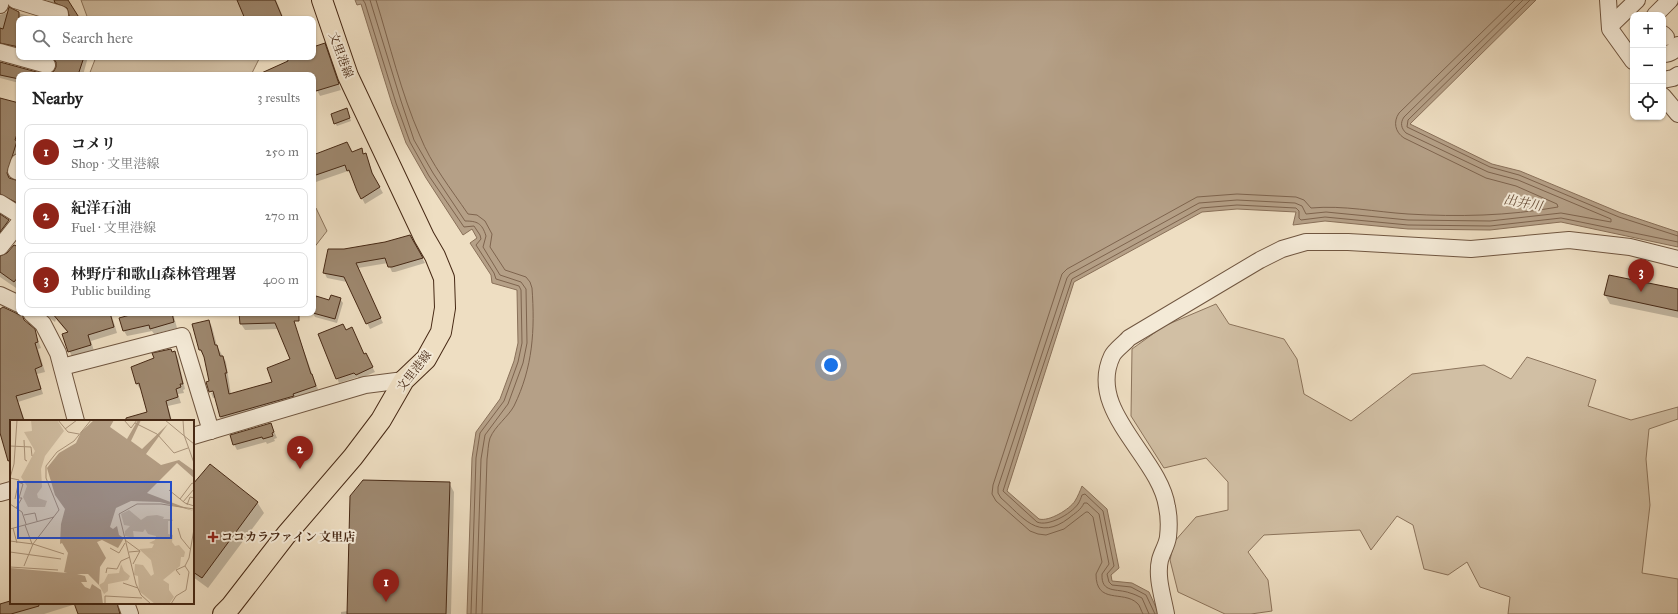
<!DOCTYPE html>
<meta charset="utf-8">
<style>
body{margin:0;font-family:"IM FELL Great Primer","Noto Serif JP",serif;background:#f2f2f2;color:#222}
.controls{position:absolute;right:12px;top:12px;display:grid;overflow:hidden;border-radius:8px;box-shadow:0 1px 3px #0004}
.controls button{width:36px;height:36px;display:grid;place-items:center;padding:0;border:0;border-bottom:1px solid #e0e0e0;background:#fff;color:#222;font:20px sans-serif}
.you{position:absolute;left:831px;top:365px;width:14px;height:14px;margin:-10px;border:3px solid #fff;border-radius:50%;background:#1a73e8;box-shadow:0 0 0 6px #1a73e833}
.badge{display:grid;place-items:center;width:26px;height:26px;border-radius:50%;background:#8f2418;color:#fff;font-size:13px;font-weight:700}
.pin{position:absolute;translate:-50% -33px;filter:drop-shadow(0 1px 2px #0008)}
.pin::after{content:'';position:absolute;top:21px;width:14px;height:12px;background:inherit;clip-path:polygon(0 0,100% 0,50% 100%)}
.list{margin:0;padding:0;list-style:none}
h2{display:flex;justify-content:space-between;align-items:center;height:52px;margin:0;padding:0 16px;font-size:17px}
h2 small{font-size:13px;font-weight:400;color:#767676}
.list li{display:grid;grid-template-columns:26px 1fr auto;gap:12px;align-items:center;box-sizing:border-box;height:56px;margin:0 8px 8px;padding:0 8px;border:1px solid #e0e0e0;border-radius:8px}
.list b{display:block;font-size:15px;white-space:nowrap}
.list p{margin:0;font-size:13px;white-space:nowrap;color:#767676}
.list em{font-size:13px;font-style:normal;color:#767676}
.icon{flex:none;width:22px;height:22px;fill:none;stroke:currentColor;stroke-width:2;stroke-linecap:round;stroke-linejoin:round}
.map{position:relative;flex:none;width:1678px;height:614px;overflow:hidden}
.search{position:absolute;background:#fff;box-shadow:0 1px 3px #0004;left:16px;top:16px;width:300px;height:44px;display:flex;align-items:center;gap:10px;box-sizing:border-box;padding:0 14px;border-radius:8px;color:#767676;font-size:15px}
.panel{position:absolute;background:#fff;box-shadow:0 1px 3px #0004;left:16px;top:72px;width:300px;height:244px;border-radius:8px}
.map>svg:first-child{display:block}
</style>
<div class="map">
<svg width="1678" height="614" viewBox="0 0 1678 614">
<rect width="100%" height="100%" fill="#eedec2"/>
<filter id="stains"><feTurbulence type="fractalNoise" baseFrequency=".005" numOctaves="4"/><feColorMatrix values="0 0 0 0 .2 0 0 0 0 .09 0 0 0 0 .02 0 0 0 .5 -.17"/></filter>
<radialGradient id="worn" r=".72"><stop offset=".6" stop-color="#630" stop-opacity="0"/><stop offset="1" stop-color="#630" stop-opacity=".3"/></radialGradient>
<g fill="#d1bfa4" stroke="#8c745c">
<polygon points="81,0 244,0 250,19 88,19"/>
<polygon points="96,57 260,57 251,75 89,75"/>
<polygon points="313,208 316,208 327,231 313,249"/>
<polygon points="1216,304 1229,324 1284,339 1297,359 1304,394 1351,421 1412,374 1484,365 1511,379 1527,357 1596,380 1588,406 1631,420 1678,407 1678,419 1649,429 1646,459 1650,505 1642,573 1678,579 1678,614 1508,614 1510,597 1480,587 1467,562 1448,575 1424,569 1413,525 1397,516 1371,550 1360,530 1264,535 1248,552 1268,580 1272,611 1251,614 1225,614 1178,592 1170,560 1174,542 1196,517 1228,510 1228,482 1206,458 1164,468 1131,416 1132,349 1164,326"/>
</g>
<path fill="#b5a087" stroke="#897059" d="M355,0H1536L1410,124L1492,164L1520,171L1621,213L1678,232V247L1561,222L1490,230L1408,229L1325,221L1293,225L1296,212L1237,209L1202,212L1074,282L1007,491L1039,519C1049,522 1070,509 1075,501C1078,496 1080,491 1082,486L1107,509L1119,568L1111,575L1112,581L1132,583L1149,592L1159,614H467L472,458L476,432L500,399L514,361L518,343L517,290L492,283L491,275L470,243L477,238L472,229L463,235L426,178L406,143L392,104L361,4L357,5Z"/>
<g fill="#0003">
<polygon points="47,0 67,0 78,19 70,19 70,13 57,5 49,3"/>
<polygon points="238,0 276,0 284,19 246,19"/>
<polygon points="8,12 18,13 40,19 19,19 19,51 0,48 0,15"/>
<polygon points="324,44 341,90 320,96 313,82 313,75 273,75 290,62 288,57 313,57 313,48"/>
<polygon points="39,57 88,57 83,75 46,75 54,73 57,64 54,61"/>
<polygon points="0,63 44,75 19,75 19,83 0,78"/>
<polygon points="0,99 19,105 19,158 9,174 9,179 19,182 19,206 0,199"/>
<polygon points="348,112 351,121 337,126 335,123"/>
<polygon points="361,150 368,160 375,179 383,193 365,204 358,191 352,176 348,171 313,183 313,156 352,153"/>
<polygon points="0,216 8,221 12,226 0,241"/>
<polygon points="410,236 425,263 395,272 392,272 388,263 358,268 383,323 370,329 347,282 327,278 324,272 345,250 385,243"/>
<polygon points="19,248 19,290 0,277 0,257"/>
<polygon points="1678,290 1678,318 1610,304 1605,295"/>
<polygon points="316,298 330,301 340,299 343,303 337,323 315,317 313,313"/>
<polygon points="0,311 21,314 25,322 34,330 41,348 38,349 45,372 37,374 43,394 18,402 25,421 11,421 11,468 0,430"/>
<polygon points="45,313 111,313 117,333 91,341 94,351 72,357 63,335 68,333 56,319 55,322 48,317"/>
<polygon points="140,313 173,313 177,328 154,334 152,331 127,336 124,331"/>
<polygon points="239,313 290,313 319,392 224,423 221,417 216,397 213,398 211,393 218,391 210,382 204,355 200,350 209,321 212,327 217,346 226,362 231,395 274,383 291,360 278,329 245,330 241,324"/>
<polygon points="346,331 368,359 375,372 359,379 358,377 339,383 337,378"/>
<polygon points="175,352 178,358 185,389 183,390 184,393 178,394 181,403 168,406 172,421 142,421 148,412 142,389 140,389 137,384"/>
<polygon points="271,424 277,438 274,439 275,441 267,444 266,442 237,450 234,444"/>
<polygon points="193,473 196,482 257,502 264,513 208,588 193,577"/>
<polygon points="449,483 454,492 451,614 341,614 341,612 348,611"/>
<polygon points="11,602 121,603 121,614 79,614 76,604 44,614 0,614 0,605"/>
</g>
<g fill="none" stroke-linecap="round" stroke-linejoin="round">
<g stroke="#7e644e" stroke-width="1">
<polyline points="363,0 365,3 396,103 410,142 429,176 464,227 474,226 480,235 481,239 476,245 494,273 496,279 519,286 521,290 522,343 518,362 504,401 480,433 476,458 471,614"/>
<path d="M370,0L401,101L414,140L433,173L465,221C477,221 482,223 486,236L483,247L500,275L521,282L526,289L527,343L523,363L508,404L485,435L481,459L476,614"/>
<path d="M376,0C390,45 401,93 420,136C431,164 451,189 468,214L477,215L485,221L492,234L490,247L505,270L526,277L530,282L532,288C535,330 533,367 514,406C508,417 495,426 490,438C488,444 488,453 487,459L482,614"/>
<polyline points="1530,0 1408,120 1407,127 1490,167 1519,175 1619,217 1678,236"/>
<path d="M1143,614C1141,611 1140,605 1137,603C1123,590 1096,605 1096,574L1102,562L1093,517L1088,512H1086L1064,529L1046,535L1038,534L1030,531L996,501L992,494L993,485L1062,274L1067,269L1197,197L1237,194L1296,197L1304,200L1311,208C1343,205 1376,212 1408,214C1458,217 1508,216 1558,207L1557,204L1516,186L1486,178L1404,138C1395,132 1393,122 1399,113L1515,0"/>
<path d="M1149,614L1142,598C1138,596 1134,594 1130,593C1117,588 1101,594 1102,574L1109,564L1099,514L1087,503H1084C1081,510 1075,513 1069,518C1038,542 1023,517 1001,498L998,493V487L1067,278L1070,274L1199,203L1237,200L1295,203L1302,206L1306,214L1326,212L1408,220L1490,221L1561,213L1611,222V219L1518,180L1488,172L1406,133C1401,128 1400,123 1404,117L1523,0"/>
<path d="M1155,614L1146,595L1131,587L1112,585L1109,582L1107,574L1114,566L1103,511L1085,494L1082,495C1081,498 1080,501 1078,504C1071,514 1048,527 1037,522L1003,491L1034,393L1072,279L1201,208L1237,205L1296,208L1299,211V218L1301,220L1325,217L1408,225L1490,226L1561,218L1678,242"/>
</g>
</g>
<g fill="#9d876e" stroke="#462814">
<polygon points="54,0 68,0 80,19 70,19 67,8 55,3"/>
<polygon points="237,0 275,0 283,19 245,19"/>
<polygon points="9,7 19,12 19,47 0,43 0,28 3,29"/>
<polygon points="325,43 339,84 316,91 313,83 313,75 257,75 288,61 287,57 313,57 313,47"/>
<polygon points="52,57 84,57 78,75 19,75 19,79 0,75 0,62 44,74 50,74 54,71 56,67 56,62"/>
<polygon points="0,98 19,103 19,128 15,140 17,141 7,173 9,178 19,181 19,204 0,194"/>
<polygon points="347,108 350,118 334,124 331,114"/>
<polygon points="347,142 352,152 362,148 363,154 366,153 372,173 380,187 361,199 357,191 349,170 347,171 345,165 313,176 313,155"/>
<polygon points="0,214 9,220 0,232"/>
<polygon points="410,235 423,258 392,267 388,267 385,258 356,263 381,318 366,324 344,277 323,273 328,249 344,249 385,242"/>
<polygon points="14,245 19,247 19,276 14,282 0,272 0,256 7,253"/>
<polygon points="1609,275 1678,289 1678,311 1604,295"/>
<polygon points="331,295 341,298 335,319 313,313 316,296 329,300"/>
<polygon points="3,307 20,315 22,314 24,320 35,329 38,342 35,343 42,366 35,369 41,389 16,396 24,421 11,421 11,460 8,461 0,433 0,309"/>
<polygon points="52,313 110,313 114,327 88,335 91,345 68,352 62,334 68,332"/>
<polygon points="137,313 172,313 174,322 150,329 149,325 123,331 119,318"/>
<polygon points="239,313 299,313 299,321 294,321 311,374 312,374 316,386 293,394 294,396 220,417 213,391 209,392 206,382 209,381 204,357 201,350 199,350 192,324 209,320 215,345 217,345 220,356 223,356 227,373 225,373 229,394 272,382 267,368 290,359 275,323 240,324"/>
<polygon points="343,324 346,330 352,327 364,354 366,353 373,367 356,375 354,373 336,379 318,334"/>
<polygon points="171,349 172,352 175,351 183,384 180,384 181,387 176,389 178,397 166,401 171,421 126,421 126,418 147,412 139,383 136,384 131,367 154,358 152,353"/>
<polygon points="271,423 274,432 272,433 273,436 263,439 262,437 233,445 230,435"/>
<polygon points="210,464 258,502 202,578 193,572 193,484"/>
<polygon points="363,480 450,482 446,614 347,614 350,496"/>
<polygon points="10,601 10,603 38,603 39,606 11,614 0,614 0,604"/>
<polygon points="74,603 117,603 120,614 78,614"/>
</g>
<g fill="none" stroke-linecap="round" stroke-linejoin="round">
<g stroke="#705640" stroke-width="18">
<g id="minor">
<polyline points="15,0 60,14 60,19"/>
<polyline points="1608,0 1610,29 1633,61"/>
<polyline points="0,5 1,0"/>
<polyline points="1655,15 1670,0"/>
<polyline points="1610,26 1637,0"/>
<polyline points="1663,34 1666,37"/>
<polyline points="0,52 47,65"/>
<path d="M1663,54C1670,54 1674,52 1678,45"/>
<polyline points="1663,80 1673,78 1678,75"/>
<polyline points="1663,96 1678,114"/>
<polyline points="19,162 16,171 19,172"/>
<polyline points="0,203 19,215"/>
<polyline points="0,247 19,223"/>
<polyline points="0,295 19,304"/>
<polyline points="31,313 43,324 58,353 76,421"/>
<polyline points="62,367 182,336 211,431"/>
<polyline points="193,436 365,385 404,380"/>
<polyline points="0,493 11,490"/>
<polyline points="126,603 130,614"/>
<path d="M1166,614C1163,597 1156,577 1160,560C1162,552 1167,545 1168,537C1169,528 1169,516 1167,507C1160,457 1086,411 1112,356C1115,350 1124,344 1129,338L1260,260L1282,249L1306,242H1348L1471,249L1569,240L1630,247L1678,259"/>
</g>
</g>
<g stroke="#462814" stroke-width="22">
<polyline id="major" points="223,614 231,606 286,535 353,457 381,420 404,380 426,359 441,332 445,308 444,278 435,256 424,237 348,76 322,0"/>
</g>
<use href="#minor" stroke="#f4ead7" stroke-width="16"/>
<use href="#major" stroke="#eedec2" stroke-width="20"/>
</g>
<path fill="#8f2418" stroke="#f4ead7" stroke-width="1.5" d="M211 531h4v4h4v4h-4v4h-4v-4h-4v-4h4z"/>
<g text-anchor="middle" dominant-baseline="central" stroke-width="4" stroke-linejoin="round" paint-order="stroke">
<g font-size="12" fill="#462814" stroke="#f4ead7">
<text transform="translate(341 55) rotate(69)">文里港線</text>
<text transform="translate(414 371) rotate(-52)">文里港線</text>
</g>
<g font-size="12" font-weight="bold" fill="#462814" stroke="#f4ead7" text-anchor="start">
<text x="221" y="537">ココカラファイン 文里店</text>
</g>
<g font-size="13" font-style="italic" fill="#674c36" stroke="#f4ead7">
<text transform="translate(1523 203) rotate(11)">出井川</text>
</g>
</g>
<g transform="translate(10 420)">
<rect width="184" height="184" fill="#eedec2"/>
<path d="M21,0H47L54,11L35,36L31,49L32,67L27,74L28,78L37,81L35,87H18L13,77L17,66L11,57L25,31L14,12L22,11ZM119,90L131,100L137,96L147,95L154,97L153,99H162L163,101H158V114L163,115L162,122L165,126L169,125L175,132L174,137H171L170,146L153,160L159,164V170L164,177L159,184H145L129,171L128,156L124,155L125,144L133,145L141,156L144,154L141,140L129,129L142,128L144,124L139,123L145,120L146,116L138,114L135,109L133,112L123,111L124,118L115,116V111L120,106L114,105L111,94ZM111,144L114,151L120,156L118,160L98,164V171L94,174L89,165L94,162L98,154L109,153Z" fill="#d1bfa4"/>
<path d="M84,0H104L100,7L117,19L128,0H131L121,21L132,29L158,4L136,34L151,45L169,40L183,50L184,58L167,43L137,73L184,91L150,82L121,81L106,88L100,107L103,109L107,106L109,115L114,118L108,128L92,120L87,122L96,138L90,147L89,165L78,154H67L75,156L77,162H71L75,167L80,169L82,164L91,170L93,184H0V148L57,153L54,152L58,133L52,123L50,124L51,104L55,89L45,75L37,48L49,33L66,23L71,12Z" fill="#b5a087"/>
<path fill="none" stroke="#ab957c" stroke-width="1" d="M48,0L58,12L69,14M114,0L121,8L127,0M155,0L184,24M173,0L174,15L184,43M125,3L147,14L164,33L178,28M55,9L67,0M14,20L15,40L17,41M0,26L21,27L22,36M0,58L4,44L7,0M0,58L9,60L5,79M159,70L175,83L184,86M170,79L182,63L184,64M173,82L184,69M0,84L12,92L16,104M177,85L180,77L184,78M6,88L12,78H9L13,64L8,62M14,95L25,93L27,101M15,105L22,124M3,108L7,123M168,108L171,118L180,129M0,109L44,97M115,120L130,131L119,132M0,121L23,124M23,124L49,90L36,58V46L47,32L64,21L81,0M23,124L54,134M100,128L109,133L115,123M0,132L51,139M123,144L130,131M14,146L23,124M0,147L48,150M96,153L97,148L107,149L111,141L120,137M170,155L166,150L175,146L179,138L184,109M113,163L128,168M95,184V176L132,178M141,184L131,175L126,164L109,94L127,84H151L184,89M161,184L166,176L176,170L179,152L175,146"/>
<path fill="#1d4ed8" fill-opacity="0.15" stroke="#1d4ed8" stroke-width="2" d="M8,62H161V118H8Z"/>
<rect width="184" height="184" fill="none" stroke="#462814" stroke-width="2"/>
</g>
<rect width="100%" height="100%" filter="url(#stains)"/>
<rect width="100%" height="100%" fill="url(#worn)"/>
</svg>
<div class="controls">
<button>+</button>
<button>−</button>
<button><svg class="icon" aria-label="locate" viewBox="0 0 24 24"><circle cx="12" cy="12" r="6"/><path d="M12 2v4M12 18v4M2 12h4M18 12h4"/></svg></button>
</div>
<div class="you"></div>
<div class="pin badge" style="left:386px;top:602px">1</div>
<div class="pin badge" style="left:300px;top:469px">2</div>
<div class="pin badge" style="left:1641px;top:292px">3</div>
<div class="search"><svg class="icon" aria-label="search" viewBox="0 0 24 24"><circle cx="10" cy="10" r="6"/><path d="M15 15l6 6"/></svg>Search here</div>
<section class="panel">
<h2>Nearby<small>3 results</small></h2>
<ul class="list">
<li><span class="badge">1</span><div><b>コメリ</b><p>Shop · 文里港線</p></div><em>250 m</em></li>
<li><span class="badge">2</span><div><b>紀洋石油</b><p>Fuel · 文里港線</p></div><em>270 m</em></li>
<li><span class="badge">3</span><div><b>林野庁和歌山森林管理署</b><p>Public building</p></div><em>400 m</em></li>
</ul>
</section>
</div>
